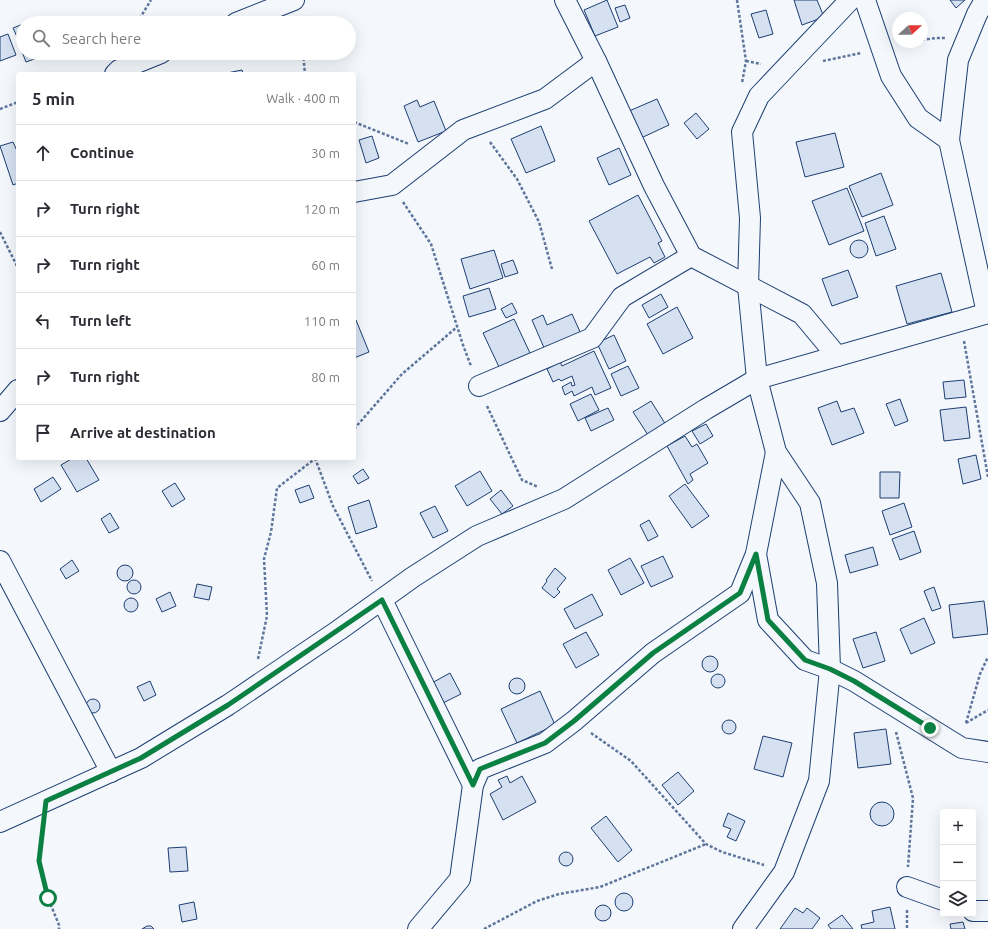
<!DOCTYPE html>
<meta charset="utf-8">
<style>
body{margin:0;font-family:Ubuntu,sans-serif;background:#f2f2f3;color:#2b2b33}
.controls{position:absolute;right:12px;bottom:12px;display:grid;overflow:hidden;border-radius:4px;box-shadow:0 4px 16px #0002}
.controls button{width:36px;height:36px;display:grid;place-items:center;padding:0;border:0;border-bottom:1px solid #e1e1e2;background:#fff;color:#2b2b33;font:20px sans-serif}
.compass{position:absolute;left:892px;top:12px;width:36px;height:36px;border-radius:50%;background:#fff;box-shadow:0 4px 16px #0002;rotate:69deg}
.stop{position:absolute;width:12px;height:12px;margin:-9px;border:3px solid #0b8043;border-radius:50%;background:#fff}
.stop.end{background:#0b8043;border-color:#fff;box-shadow:0 1px 4px #0008}
.list{margin:0;padding:0;list-style:none}
h2{display:flex;justify-content:space-between;align-items:center;height:52px;margin:0;padding:0 16px;font-size:17px}
h2 small{font-size:13px;font-weight:400;color:#7c7c81}
.list li{display:grid;grid-template-columns:26px 1fr auto;gap:12px;align-items:center;box-sizing:border-box;height:56px;padding:0 16px;border-top:1px solid #e1e1e2}
.list b{display:block;font-size:15px;white-space:nowrap}
.list em{font-size:13px;font-style:normal;color:#7c7c81}
.icon{flex:none;width:22px;height:22px;fill:none;stroke:currentColor;stroke-width:2;stroke-linecap:round;stroke-linejoin:round}
.map{position:relative;flex:none;width:988px;height:929px;overflow:hidden}
.search{position:absolute;background:#fff;box-shadow:0 4px 16px #0002;left:16px;top:16px;width:340px;height:44px;display:flex;align-items:center;gap:10px;box-sizing:border-box;padding:0 14px;border-radius:22px;color:#7c7c81;font-size:15px}
.panel{position:absolute;background:#fff;box-shadow:0 4px 16px #0002;left:16px;top:72px;width:340px;height:388px;border-radius:4px}
.map>svg:first-child{display:block}
</style>
<div class="map">
<svg width="988" height="929" viewBox="0 0 988 929">
<rect width="100%" height="100%" fill="#f4f7fb"/>
<g fill="#d5e0f0" stroke="#1d3f73">
<polygon points="607,0 618,27 595,36 584,10"/>
<polygon points="794,0 817,0 824,17 802,25"/>
<polygon points="950,0 965,0 956,8"/>
<polygon points="625,5 630,18 620,22 615,8"/>
<polygon points="766,10 773,34 759,38 751,14"/>
<polygon points="23,24 23,37 18,39 13,28"/>
<polygon points="8,34 16,55 0,61 0,37"/>
<polygon points="23,42 23,53 38,53 40,57 26,62 19,44"/>
<polygon points="242,70 243,74 222,74"/>
<polygon points="657,99 669,125 641,138 629,111"/>
<polygon points="417,100 420,107 434,101 446,131 418,142 404,106"/>
<polygon points="696,113 709,129 697,139 684,123"/>
<polygon points="541,126 555,161 526,173 511,139"/>
<polygon points="835,133 844,167 805,177 796,142"/>
<polygon points="372,136 379,158 366,163 359,140"/>
<polygon points="13,142 18,153 18,183 13,185 0,146"/>
<polygon points="619,148 631,175 609,185 597,158"/>
<polygon points="881,173 893,205 862,217 849,186"/>
<polygon points="847,188 864,231 829,245 812,201"/>
<polygon points="638,195 662,241 658,243 665,257 654,263 650,257 617,274 589,221"/>
<polygon points="884,216 896,249 876,256 865,223"/>
<circle cx="859" cy="249" r="9"/>
<polygon points="494,250 503,278 470,289 461,259"/>
<polygon points="513,260 518,273 505,277 501,264"/>
<polygon points="848,270 858,297 832,306 822,279"/>
<polygon points="941,273 952,312 907,324 896,286"/>
<polygon points="489,288 496,309 469,317 463,296"/>
<polygon points="661,294 668,307 649,318 642,305"/>
<polygon points="512,303 517,313 506,318 501,309"/>
<polygon points="677,307 693,338 663,354 647,324"/>
<polygon points="572,314 581,334 545,350 532,320 543,315 547,325"/>
<polygon points="514,319 530,353 499,367 483,333"/>
<polygon points="354,320 356,320 369,352 354,358"/>
<polygon points="614,335 626,361 609,369 597,343"/>
<polygon points="594,351 611,388 595,395 592,387 574,396 572,391 565,395 562,387 571,382 572,386 575,385 572,376 561,381 559,379 553,382 547,369 560,362 562,366"/>
<polygon points="628,366 639,388 621,396 611,374"/>
<polygon points="964,380 966,397 945,399 943,382"/>
<polygon points="591,394 599,410 578,421 570,404"/>
<polygon points="900,399 908,421 895,426 886,404"/>
<polygon points="651,401 666,425 648,435 633,412"/>
<polygon points="837,401 841,412 854,408 864,433 832,445 818,408"/>
<polygon points="966,407 970,438 944,441 940,410"/>
<polygon points="608,408 614,420 591,431 585,418"/>
<polygon points="706,424 713,436 700,444 692,431"/>
<polygon points="685,436 692,447 697,444 708,463 690,474 693,480 688,484 667,446"/>
<polygon points="976,455 981,479 963,484 958,459"/>
<polygon points="73,458 86,458 99,480 77,492 61,465"/>
<polygon points="363,469 369,478 358,484 353,476"/>
<polygon points="480,471 492,491 467,506 455,486"/>
<polygon points="880,472 900,472 899,498 880,498"/>
<polygon points="53,477 61,489 41,502 34,489"/>
<polygon points="175,483 185,499 172,507 162,491"/>
<polygon points="685,484 709,516 692,528 669,496"/>
<polygon points="309,485 314,498 300,503 295,490"/>
<polygon points="501,490 513,506 502,514 490,499"/>
<polygon points="369,500 377,527 356,534 348,507"/>
<polygon points="904,503 912,527 890,535 882,511"/>
<polygon points="435,506 448,531 433,538 420,513"/>
<polygon points="110,513 119,528 109,533 101,519"/>
<polygon points="649,520 658,536 648,541 640,525"/>
<polygon points="914,531 921,552 900,560 892,539"/>
<polygon points="873,547 878,565 850,573 845,555"/>
<polygon points="663,556 673,577 651,587 641,566"/>
<polygon points="630,558 644,583 621,595 608,570"/>
<polygon points="72,560 79,571 66,579 60,569"/>
<circle cx="125" cy="573" r="8"/>
<polygon points="555,568 566,578 557,589 560,592 554,598 542,588 547,581 546,580"/>
<circle cx="134" cy="587" r="7"/>
<polygon points="197,584 212,587 209,600 194,597"/>
<polygon points="934,587 941,608 932,611 924,591"/>
<polygon points="170,592 176,606 162,612 156,599"/>
<polygon points="592,594 603,615 575,629 564,609"/>
<circle cx="131" cy="605" r="7"/>
<polygon points="984,601 988,634 953,638 949,605"/>
<polygon points="924,618 935,643 911,654 900,629"/>
<polygon points="586,632 599,655 576,668 563,644"/>
<polygon points="876,632 885,661 863,668 853,639"/>
<circle cx="710" cy="664" r="8"/>
<polygon points="450,673 461,694 441,704 430,684"/>
<circle cx="718" cy="681" r="7"/>
<circle cx="517" cy="686" r="8"/>
<polygon points="150,681 156,695 144,701 137,687"/>
<polygon points="540,691 555,725 517,743 501,709"/>
<circle cx="93" cy="706" r="7"/>
<circle cx="729" cy="727" r="7"/>
<polygon points="886,729 891,764 858,768 854,733"/>
<polygon points="763,736 792,743 783,777 754,769"/>
<polygon points="678,772 694,791 678,805 662,785"/>
<polygon points="507,776 510,783 522,776 536,802 503,820 490,794 502,787 498,780"/>
<circle cx="882" cy="814" r="12"/>
<polygon points="728,813 745,821 736,841 727,837 731,829 723,826"/>
<polygon points="606,816 632,850 618,862 591,828"/>
<polygon points="186,847 188,871 170,872 168,848"/>
<circle cx="566" cy="859" r="7"/>
<circle cx="624" cy="902" r="9"/>
<polygon points="194,902 197,919 182,922 179,905"/>
<circle cx="603" cy="913" r="8"/>
<polygon points="890,907 895,929 862,929 861,925 874,922 872,911"/>
<polygon points="795,908 803,913 807,908 820,918 812,929 780,929"/>
<polygon points="842,915 853,929 831,929 828,925"/>
<polygon points="963,922 965,929 951,929 950,924"/>
<polygon points="147,926 151,926 154,929 142,929"/>
</g>
<g fill="none" stroke-linecap="round" stroke-linejoin="round">
<g stroke="#1d3f73" stroke-width="22">
<g id="street">
<polyline points="565,0 596,61 654,186 691,256 802,314 837,356"/>
<polyline points="865,0 891,76 918,118 949,140 987,313"/>
<polyline points="236,23 294,0"/>
<polyline points="115,74 119,70 161,53"/>
<polyline points="949,140 958,60 977,14 985,0"/>
<polyline points="354,192 392,185 463,130 545,99 596,61"/>
<polyline points="479,386 592,338 622,297 691,256"/>
<polyline points="0,411 18,390"/>
<polyline points="756,554 768,620 805,660 830,669 854,681 962,748 988,752"/>
<polyline points="0,561 111,772"/>
<polyline points="382,600 473,785"/>
<polyline points="0,822 141,758 228,705 339,630 413,577 477,536 564,499 706,409 757,379 988,313"/>
<polyline points="907,887 943,900"/>
<polyline points="973,911 988,911"/>
<polyline points="418,929 460,879 473,785 480,769 545,743 574,721 653,653 740,593 756,554 776,452"/>
<polyline points="743,929 784,872 819,781 830,669 827,583 810,503 776,452 757,379 748,286 750,218 742,132 759,96 850,0"/>
</g>
</g>
<g stroke="#5e769c" stroke-width="2.5" stroke-dasharray="3 2" stroke-linecap="butt">
<polyline points="737,0 746,61 742,83"/>
<polyline points="137,23 151,0"/>
<polyline points="307,23 308,16"/>
<polyline points="922,40 936,38 945,38"/>
<polyline points="901,44 911,42"/>
<polyline points="303,53 305,74"/>
<polyline points="746,61 761,64"/>
<polyline points="823,61 861,53"/>
<polyline points="0,109 18,102"/>
<polyline points="354,122 409,144"/>
<polyline points="490,142 517,179 539,222 552,269"/>
<polyline points="403,202 431,244 463,345 471,366"/>
<polyline points="0,232 18,268"/>
<polyline points="964,341 988,477"/>
<polyline points="487,406 522,480 538,487"/>
<polyline points="354,429 402,374 457,327"/>
<polyline points="315,458 333,506 372,581"/>
<polyline points="258,659 267,616 264,559 271,532 277,488 316,458"/>
<polyline points="966,723 980,674 988,657"/>
<polyline points="966,723 988,710"/>
<polyline points="896,732 913,798 908,867"/>
<polyline points="591,733 631,761 706,844 722,852 764,865"/>
<polyline points="43,826 39,861 48,898 59,925 59,929"/>
<polyline points="907,910 907,929"/>
<polyline points="484,929 537,901 559,894 600,887 706,844"/>
</g>
<use href="#street" stroke="#f4f7fb" stroke-width="20"/>
</g>
<g fill="none" stroke-linecap="round" stroke-linejoin="round">
<polyline stroke="#0b8043" stroke-width="5" points="48,898 39,861 46,801 141,758 228,705 382,600 473,785 480,769 545,743 574,721 653,653 740,593 756,554 768,620 805,660 830,669 854,681 930,728"/>
</g>
</svg>
<div class="controls">
<button>+</button>
<button>−</button>
<button><svg class="icon" aria-label="layers" viewBox="0 0 24 24"><path d="M12 4l9 5-9 5-9-5zM3 14l9 5 9-5"/></svg></button>
</div>
<svg class="compass" viewBox="-18 -18 36 36"><path d="M0-13l5 13h-10z" fill="#e53935"/><path d="M0 13l5-13h-10z" fill="#7c7c81"/></svg>
<div class="stop" style="left:48px;top:898px"></div>
<div class="stop end" style="left:930px;top:728px"></div>
<div class="search"><svg class="icon" aria-label="search" viewBox="0 0 24 24"><circle cx="10" cy="10" r="6"/><path d="M15 15l6 6"/></svg>Search here</div>
<section class="panel">
<h2>5 min<small>Walk · 400 m</small></h2>
<ul class="list">
<li><svg class="icon" aria-label="ahead" viewBox="0 0 24 24"><path d="M12 20V5M6 11l6-6 6 6"/></svg><div><b>Continue</b></div><em>30 m</em></li>
<li><svg class="icon" aria-label="right" viewBox="0 0 24 24"><path d="M7 20v-9h11M14 6l5 5-5 5"/></svg><div><b>Turn right</b></div><em>120 m</em></li>
<li><svg class="icon" aria-label="right" viewBox="0 0 24 24"><path d="M7 20v-9h11M14 6l5 5-5 5"/></svg><div><b>Turn right</b></div><em>60 m</em></li>
<li><svg class="icon" aria-label="left" viewBox="0 0 24 24"><path d="M17 20v-9H6M10 6l-5 5 5 5"/></svg><div><b>Turn left</b></div><em>110 m</em></li>
<li><svg class="icon" aria-label="right" viewBox="0 0 24 24"><path d="M7 20v-9h11M14 6l5 5-5 5"/></svg><div><b>Turn right</b></div><em>80 m</em></li>
<li><svg class="icon" aria-label="arrive" viewBox="0 0 24 24"><path d="M6 21V4h12l-3 4 3 4H6"/></svg><div><b>Arrive at destination</b></div></li>
</ul>
</section>
</div>
